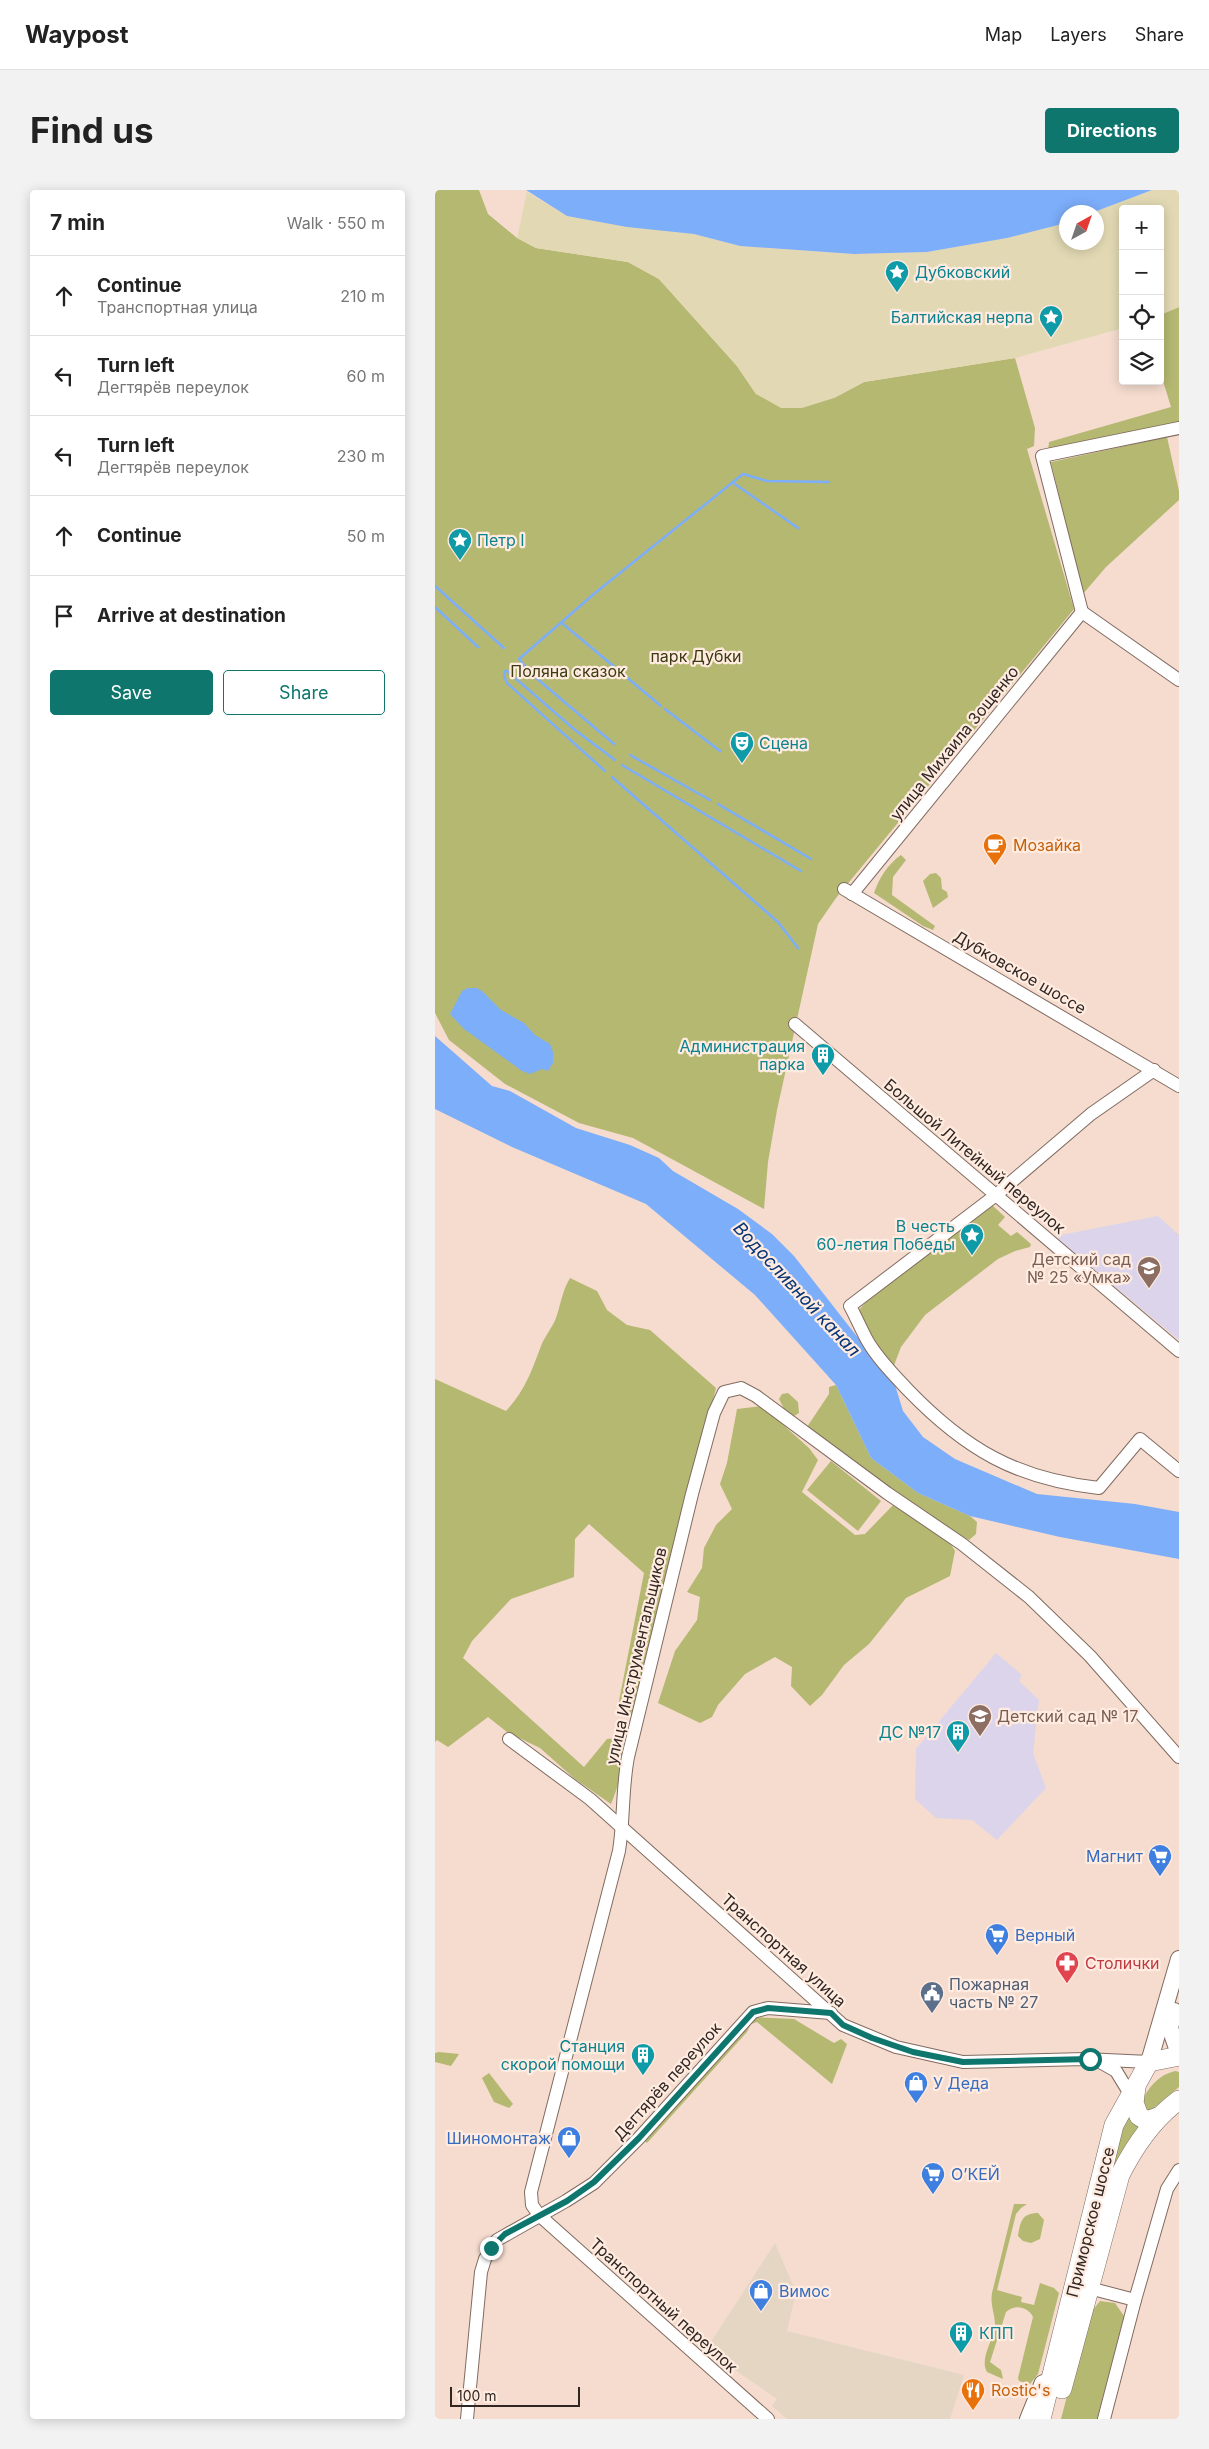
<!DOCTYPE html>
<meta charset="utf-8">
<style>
body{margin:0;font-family:Inter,sans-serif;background:#f2f2f2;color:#222}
.controls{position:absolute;right:15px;top:15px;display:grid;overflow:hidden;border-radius:5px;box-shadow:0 2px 12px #0003}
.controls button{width:45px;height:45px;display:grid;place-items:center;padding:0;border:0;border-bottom:1px solid #e0e0e0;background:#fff;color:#222;font:25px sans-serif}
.compass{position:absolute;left:624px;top:15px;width:45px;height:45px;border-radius:50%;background:#fff;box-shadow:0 2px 12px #0003;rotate:40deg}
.scale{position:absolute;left:15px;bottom:12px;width:130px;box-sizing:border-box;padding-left:5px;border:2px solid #302722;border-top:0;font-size:14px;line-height:18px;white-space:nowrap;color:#302722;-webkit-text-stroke:4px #ffebe0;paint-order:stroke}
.stop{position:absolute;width:15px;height:15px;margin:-11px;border:4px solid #0f766e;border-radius:50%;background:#fff}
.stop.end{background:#0f766e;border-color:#fff;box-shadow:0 1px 5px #0008}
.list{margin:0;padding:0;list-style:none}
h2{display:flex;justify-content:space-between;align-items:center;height:65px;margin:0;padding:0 20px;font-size:21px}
h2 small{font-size:16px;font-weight:400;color:#767676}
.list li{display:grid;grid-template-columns:32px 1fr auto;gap:15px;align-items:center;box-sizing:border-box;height:80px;padding:0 20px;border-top:1px solid #e0e0e0}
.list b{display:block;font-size:19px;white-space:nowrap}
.list p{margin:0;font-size:16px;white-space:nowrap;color:#767676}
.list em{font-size:16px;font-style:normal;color:#767676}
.actions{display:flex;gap:10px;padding:15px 20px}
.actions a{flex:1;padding:11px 0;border:1px solid #0f766e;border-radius:5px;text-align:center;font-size:18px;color:#0f766e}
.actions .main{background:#0f766e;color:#fff}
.icon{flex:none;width:28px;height:28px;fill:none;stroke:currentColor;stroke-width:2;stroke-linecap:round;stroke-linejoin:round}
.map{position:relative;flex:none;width:744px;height:2229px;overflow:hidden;border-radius:5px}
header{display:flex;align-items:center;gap:30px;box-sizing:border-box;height:70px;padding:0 25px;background:#fff;border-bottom:1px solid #e0e0e0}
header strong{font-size:24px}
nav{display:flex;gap:28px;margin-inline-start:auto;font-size:18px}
.intro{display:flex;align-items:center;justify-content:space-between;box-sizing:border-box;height:120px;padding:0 30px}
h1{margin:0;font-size:35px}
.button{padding:12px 22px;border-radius:5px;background:#0f766e;color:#fff;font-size:18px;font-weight:700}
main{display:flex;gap:30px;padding:0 30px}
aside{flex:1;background:#fff;border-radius:5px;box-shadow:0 2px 12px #0003}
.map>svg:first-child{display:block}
</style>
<header>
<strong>Waypost</strong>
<nav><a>Map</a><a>Layers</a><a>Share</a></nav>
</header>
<div class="intro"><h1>Find us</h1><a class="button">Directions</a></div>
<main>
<aside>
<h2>7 min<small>Walk · 550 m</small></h2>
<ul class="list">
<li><svg class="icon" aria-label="ahead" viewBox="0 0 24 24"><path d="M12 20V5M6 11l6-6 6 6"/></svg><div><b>Continue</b><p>Транспортная улица</p></div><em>210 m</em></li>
<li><svg class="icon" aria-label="left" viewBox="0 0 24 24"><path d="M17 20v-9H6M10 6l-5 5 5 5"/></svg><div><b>Turn left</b><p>Дегтярёв переулок</p></div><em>60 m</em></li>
<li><svg class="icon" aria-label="left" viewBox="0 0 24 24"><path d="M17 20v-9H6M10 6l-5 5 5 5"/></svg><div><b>Turn left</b><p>Дегтярёв переулок</p></div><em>230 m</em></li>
<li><svg class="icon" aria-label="ahead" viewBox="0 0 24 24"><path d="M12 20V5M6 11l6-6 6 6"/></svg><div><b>Continue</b></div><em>50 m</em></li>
<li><svg class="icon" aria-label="arrive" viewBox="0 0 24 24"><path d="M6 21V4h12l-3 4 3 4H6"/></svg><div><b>Arrive at destination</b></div></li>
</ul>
<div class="actions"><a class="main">Save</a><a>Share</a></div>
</aside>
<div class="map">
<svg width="744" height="2229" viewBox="0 0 744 2229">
<rect width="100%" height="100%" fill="#f5dccf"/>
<polygon fill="#e5d6c3" points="340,2053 361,2102 352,2141 529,2185 515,2229 352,2229 337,2216 342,2209 274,2162 275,2160 272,2158"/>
<g fill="#dbd4ea">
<polygon points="723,1026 744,1045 744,1150 623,1049 626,1045"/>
<polygon points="561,1463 587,1485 584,1491 604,1510 598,1563 611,1598 562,1650 537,1630 501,1628 480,1609 481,1559"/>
</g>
<g fill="#b5b871">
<polygon points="0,0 44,0 53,24 82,48 101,58 193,72 224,89 302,176 321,204 399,208 429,192 580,168 600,238 599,256 592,259 639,419 401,708 383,734 342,920 333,972 329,1019 198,948 144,933 70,894 14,850 0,823"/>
<polygon points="744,117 744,234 613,260 614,252 736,217 725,181 725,125"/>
<polygon points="732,247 744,301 744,310 671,377 648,404 616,272"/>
<path d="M466,665L471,670L458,687L457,705L500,736L498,740L488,736L439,703C444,688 453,674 466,665Z"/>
<polygon points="501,683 506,688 507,699 512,702 513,707 498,718 488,691 495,684"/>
<polygon points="557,1015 570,1027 563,1035 576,1046 582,1042 596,1054 595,1057 580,1061 563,1069 490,1125 466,1157 458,1178 435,1147 424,1120 435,1107"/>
<path d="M135,1088L162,1101L172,1120L192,1135L215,1140L281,1198L199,1522L194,1526L186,1523L184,1511L209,1383L154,1334L140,1349L139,1387L76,1409L37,1451L28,1468L149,1577L172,1549L180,1548L189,1557C188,1577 184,1595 176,1614L140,1589L105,1558L72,1542L53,1527L13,1557L2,1550L0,1552V1189L71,1221C90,1201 97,1180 106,1156C110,1146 117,1138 121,1128C126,1114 127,1101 135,1088Z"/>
<polygon points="401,1195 436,1268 483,1303 535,1326 542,1332 541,1344 534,1350 495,1329 372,1237 394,1204 394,1197"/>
<polygon points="353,1203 363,1212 364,1223 359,1226 349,1219 344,1209 347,1204"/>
<polygon points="327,1216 374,1258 383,1270 367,1302 420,1345 430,1344 460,1313 511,1346 520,1361 515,1386 471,1408 434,1454 409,1475 387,1505 375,1516 356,1496 357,1477 340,1467 310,1484 283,1515 277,1527 265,1533 223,1513 240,1461 262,1430 265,1407 252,1402 267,1378 269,1358 281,1335 297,1319 285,1294 292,1273 302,1219"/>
<polygon points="396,1271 446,1311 423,1341 372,1300"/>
<polygon points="316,1827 359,1829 399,1853 406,1849 412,1854 397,1894 322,1832 316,1834 312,1842 212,1953 206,1947"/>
<polygon points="4,1862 24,1864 16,1876 0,1872 0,1863"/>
<path d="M740,1881L744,1882V1897L713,1923L705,1914C713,1898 723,1885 740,1881Z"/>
<polygon points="54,1883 78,1914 74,1918 59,1912 47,1888"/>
<polygon points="693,1926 706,1935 678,1983 674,1981 687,1935"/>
<path d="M579,2014H592L586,2018L581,2024L562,2100L587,2107L586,2112L599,2115L605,2093L619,2098L624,2103L603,2184L595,2194L584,2191L583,2188L598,2127C593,2116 579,2114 571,2122L555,2172L566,2180L568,2189L552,2182C544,2168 559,2150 560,2135C560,2124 555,2115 557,2103Z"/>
<path d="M603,2023L609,2030L605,2049L596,2053L588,2051L583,2046C585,2032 587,2023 603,2023Z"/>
<polygon points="665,2111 680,2113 689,2126 662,2229 626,2229 653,2126"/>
</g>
<polygon fill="#e2d9b4" points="717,0 744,0 744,117 725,125 725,19 688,19 688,138 580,168 429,192 399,208 367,218 346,218 321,204 302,176 224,89 193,72 101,58 82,48 92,2 132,26 259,44 305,56 419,64 492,62 571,48 631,33 632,52 662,52 662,22 659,22"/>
<g fill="#7daefa">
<polygon points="91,0 717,0 659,22 632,22 631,33 572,48 492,62 419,64 305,56 259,44 192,37 132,26"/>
<polygon points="33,798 42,798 47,801 66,820 89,833 100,845 115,854 118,862 118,873 113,881 107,879 95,884 87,881 29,839 15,824 27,801"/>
<polygon points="0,846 57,896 75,901 141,938 195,955 224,968 238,981 303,1019 337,1044 359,1066 460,1195 468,1221 488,1247 520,1269 602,1304 700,1314 744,1322 744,1369 625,1347 535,1326 483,1303 436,1268 401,1195 320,1105 211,1014 77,957 0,919"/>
</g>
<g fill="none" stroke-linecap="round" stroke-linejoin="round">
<g stroke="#7daefa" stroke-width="2.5">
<polyline points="297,292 363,338"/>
<polyline points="0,396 69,458"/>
<polyline points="0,417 43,457"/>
<polyline points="127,433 226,516"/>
<polyline points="97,485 84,469 160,403 308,284 332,291 394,292"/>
<polyline points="100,487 179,554"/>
<polyline points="230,519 285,561"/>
<polyline points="195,565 275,610"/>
<polyline points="187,575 366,681"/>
<polyline points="170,581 72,493 69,486 70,481 72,481 140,540 180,570"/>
<polyline points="177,587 343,732 363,758"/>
<polyline points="283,614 376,669"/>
</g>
<g stroke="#816b60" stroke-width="14">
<g id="minor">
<polyline points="647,422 607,266 744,238"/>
<polyline points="647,422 744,490"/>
<polyline points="409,699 744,896"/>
<polyline points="417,704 647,422"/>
<polyline points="360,834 744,1161"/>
<path d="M719,880L656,924L561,1005L415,1116C421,1127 426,1139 432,1150C442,1168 459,1185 473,1200C530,1259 581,1289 664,1298L705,1249L744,1281"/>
<polyline points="74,1549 155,1609 408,1835 461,1857 528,1872 650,1869 714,1872"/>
<polyline points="665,1872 681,1881 695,1904"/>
<polyline points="654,2098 700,2110"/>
<polyline points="32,2229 46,2082 50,2069 62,2050 131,2011 159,1993 204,1948 318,1822 333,1818 396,1823"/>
<path d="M333,2229L104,2025L97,2015L96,2002L184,1661C189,1630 187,1598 193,1567L257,1304L279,1223L289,1202L306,1198L321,1206L452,1303L527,1354L594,1407L655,1466L744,1567"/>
<polyline points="591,2229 606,2192 617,2187"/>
<polyline points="669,2229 700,2110 732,1999 744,1980"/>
</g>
</g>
<g stroke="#816b60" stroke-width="18">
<g id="major">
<polyline points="739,1821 735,1838 744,1864"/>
<polyline points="714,1872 744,1769"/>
</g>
</g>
<g stroke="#816b60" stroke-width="20">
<g id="highway">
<polyline points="701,1897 699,1913 704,1926 712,1931 725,1926"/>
<path d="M627,2199L685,1985C699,1957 718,1929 744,1910"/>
<polyline points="606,2229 679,1935 714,1872 744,1866"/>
</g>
</g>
<use href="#minor" stroke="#fff" stroke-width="12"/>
<use href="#major" stroke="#fff" stroke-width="16"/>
<use href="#highway" stroke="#fff" stroke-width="19"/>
</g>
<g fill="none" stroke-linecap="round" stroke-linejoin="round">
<polyline stroke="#0f766e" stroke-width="6" points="56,2058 70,2044 132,2011 159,1992 204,1948 318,1822 333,1818 396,1823 408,1835 437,1848 478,1862 528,1872 655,1869"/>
</g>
<defs>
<g id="sight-pin" transform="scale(1.25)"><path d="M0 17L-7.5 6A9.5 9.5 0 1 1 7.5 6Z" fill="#0f9aa8" stroke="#ffebe0"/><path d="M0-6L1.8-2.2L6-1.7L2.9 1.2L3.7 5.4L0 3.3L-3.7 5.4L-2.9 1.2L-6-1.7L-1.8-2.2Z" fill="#fff"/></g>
<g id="theatre-pin" transform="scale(1.25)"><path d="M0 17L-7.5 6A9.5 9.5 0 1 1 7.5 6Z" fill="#0f9aa8" stroke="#ffebe0"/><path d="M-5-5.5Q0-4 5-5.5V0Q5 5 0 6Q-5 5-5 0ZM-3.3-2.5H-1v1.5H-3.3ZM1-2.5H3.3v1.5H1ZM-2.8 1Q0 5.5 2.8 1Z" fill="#fff"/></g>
<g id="cafe-pin" transform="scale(1.25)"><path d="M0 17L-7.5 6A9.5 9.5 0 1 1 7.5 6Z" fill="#e8710a" stroke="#ffebe0"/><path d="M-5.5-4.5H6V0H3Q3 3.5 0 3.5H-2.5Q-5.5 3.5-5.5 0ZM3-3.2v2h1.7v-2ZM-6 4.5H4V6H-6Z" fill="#fff"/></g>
<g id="building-pin" transform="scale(1.25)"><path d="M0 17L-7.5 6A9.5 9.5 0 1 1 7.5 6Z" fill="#0f9aa8" stroke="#ffebe0"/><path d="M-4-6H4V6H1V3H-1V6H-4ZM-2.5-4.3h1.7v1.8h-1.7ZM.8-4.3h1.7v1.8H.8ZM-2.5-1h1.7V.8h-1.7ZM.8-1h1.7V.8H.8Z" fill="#fff"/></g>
<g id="school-pin" transform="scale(1.25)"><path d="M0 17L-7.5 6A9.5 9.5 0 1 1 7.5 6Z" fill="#8d6e63" stroke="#ffebe0"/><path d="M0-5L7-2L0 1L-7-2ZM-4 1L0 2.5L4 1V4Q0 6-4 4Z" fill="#fff"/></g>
<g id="supermarket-pin" transform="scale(1.25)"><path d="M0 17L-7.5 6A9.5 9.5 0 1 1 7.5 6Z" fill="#3f7fe0" stroke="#ffebe0"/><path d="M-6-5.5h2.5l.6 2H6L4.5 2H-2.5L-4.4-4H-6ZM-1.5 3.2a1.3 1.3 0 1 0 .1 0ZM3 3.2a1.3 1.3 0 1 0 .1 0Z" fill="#fff"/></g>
<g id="pharmacy-pin" transform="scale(1.25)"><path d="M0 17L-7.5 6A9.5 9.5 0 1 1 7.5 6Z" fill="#e0444e" stroke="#ffebe0"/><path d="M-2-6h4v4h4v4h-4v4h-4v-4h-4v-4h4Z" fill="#fff"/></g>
<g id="civic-pin" transform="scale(1.25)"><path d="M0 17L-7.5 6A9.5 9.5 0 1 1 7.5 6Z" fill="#5c6f8a" stroke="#ffebe0"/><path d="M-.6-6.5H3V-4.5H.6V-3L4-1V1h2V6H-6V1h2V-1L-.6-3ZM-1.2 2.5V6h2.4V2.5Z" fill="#fff"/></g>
<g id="shop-pin" transform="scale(1.25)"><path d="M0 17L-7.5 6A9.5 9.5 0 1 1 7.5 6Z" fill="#3f7fe0" stroke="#ffebe0"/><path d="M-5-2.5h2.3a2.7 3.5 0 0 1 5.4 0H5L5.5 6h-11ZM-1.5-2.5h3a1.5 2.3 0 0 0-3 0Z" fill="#fff"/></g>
<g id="restaurant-pin" transform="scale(1.25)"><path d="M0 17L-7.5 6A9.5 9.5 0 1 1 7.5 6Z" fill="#e8710a" stroke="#ffebe0"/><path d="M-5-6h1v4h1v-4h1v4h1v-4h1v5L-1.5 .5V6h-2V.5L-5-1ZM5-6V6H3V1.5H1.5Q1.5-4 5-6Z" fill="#fff"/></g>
</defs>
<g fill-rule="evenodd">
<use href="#sight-pin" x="462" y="82"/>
<use href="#sight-pin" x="616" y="127"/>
<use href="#sight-pin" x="25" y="350"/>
<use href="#theatre-pin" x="307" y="553"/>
<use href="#cafe-pin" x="560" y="655"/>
<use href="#building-pin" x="388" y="865"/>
<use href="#sight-pin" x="537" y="1045"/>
<use href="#school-pin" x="714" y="1078"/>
<use href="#school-pin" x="545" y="1526"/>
<use href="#building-pin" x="523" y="1542"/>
<use href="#supermarket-pin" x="725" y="1666"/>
<use href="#supermarket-pin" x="562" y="1745"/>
<use href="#pharmacy-pin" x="632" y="1773"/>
<use href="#civic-pin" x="497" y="1803"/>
<use href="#building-pin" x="208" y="1865"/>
<use href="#shop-pin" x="481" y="1893"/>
<use href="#shop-pin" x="134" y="1948"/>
<use href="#supermarket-pin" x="498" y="1984"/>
<use href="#shop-pin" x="326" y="2101"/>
<use href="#building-pin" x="526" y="2143"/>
<use href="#restaurant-pin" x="538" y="2200"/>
</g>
<g text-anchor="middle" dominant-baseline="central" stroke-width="4.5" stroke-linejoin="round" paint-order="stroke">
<g font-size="16" fill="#0d838f" stroke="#ffebe0" text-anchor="end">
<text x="480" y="82" text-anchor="start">Дубковский</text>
<text x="598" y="127">Балтийская нерпа</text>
<text x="42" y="350" text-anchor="start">Петр I</text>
<text x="324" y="553" text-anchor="start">Сцена</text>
<text x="370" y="856">Администрация<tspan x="370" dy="18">парка</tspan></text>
<text x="520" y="1036">В честь<tspan x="520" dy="18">60-летия Победы</tspan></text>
<text x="506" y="1542">ДС №17</text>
<text x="190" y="1856">Станция<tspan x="190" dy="18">скорой помощи</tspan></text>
<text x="544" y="2143" text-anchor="start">КПП</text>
</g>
<g font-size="16" fill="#3a3b11" stroke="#ffebe0">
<text x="261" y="466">парк Дубки</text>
<text x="133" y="481">Поляна сказок</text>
</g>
<g font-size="16" fill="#302722" stroke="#ffebe0">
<text transform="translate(519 553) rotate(-51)">улица Михаила Зощенко</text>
<text transform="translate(585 782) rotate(30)">Дубковское шоссе</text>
<text transform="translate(540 966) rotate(40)">Большой Литейный переулок</text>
<text transform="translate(201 1466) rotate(-77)">улица Инструментальщиков</text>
<text transform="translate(349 1760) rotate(42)">Транспортная улица</text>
<text transform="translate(232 1891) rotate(-48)">Дегтярёв переулок</text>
<text transform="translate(655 2032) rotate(-76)">Приморское шоссе</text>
<text transform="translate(229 2115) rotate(42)">Транспортный переулок</text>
</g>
<g font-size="16" fill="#c56008" stroke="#ffebe0" text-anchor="start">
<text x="578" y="655">Мозайка</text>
<text x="556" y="2200">Rostic's</text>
</g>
<g font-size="16" fill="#785e54" stroke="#ffebe0" text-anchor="end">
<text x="696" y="1069">Детский сад<tspan x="696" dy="18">№ 25 «Умка»</tspan></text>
<text x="562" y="1526" text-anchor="start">Детский сад № 17</text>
</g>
<g font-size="16" fill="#366cbe" stroke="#ffebe0" text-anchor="start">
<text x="708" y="1666" text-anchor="end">Магнит</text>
<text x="580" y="1745">Верный</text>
<text x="498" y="1893">У Деда</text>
<text x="116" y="1948" text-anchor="end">Шиномонтаж</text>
<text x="516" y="1984">О’КЕЙ</text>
<text x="344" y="2101">Вимос</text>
</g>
<g font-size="16" fill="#be3a42" stroke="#ffebe0" text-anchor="start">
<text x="650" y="1773">Столички</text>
</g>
<g font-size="16" fill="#4e5e75" stroke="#ffebe0" text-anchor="start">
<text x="514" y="1794">Пожарная<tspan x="514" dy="18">часть № 27</tspan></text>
</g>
<g font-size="18" font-style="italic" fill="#063576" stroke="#ffebe0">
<text transform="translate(362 1099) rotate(47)">Водосливной канал</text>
</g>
</g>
</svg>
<div class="controls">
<button>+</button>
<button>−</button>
<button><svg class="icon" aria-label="locate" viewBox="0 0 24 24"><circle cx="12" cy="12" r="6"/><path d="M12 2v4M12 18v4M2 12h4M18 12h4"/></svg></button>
<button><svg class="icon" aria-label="layers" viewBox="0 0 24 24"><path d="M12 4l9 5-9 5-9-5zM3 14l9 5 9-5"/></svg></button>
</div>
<svg class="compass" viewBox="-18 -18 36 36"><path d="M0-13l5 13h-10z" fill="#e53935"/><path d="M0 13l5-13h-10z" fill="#767676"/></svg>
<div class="scale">100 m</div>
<div class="stop" style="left:655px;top:1869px"></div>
<div class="stop end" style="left:56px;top:2058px"></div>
</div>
</main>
